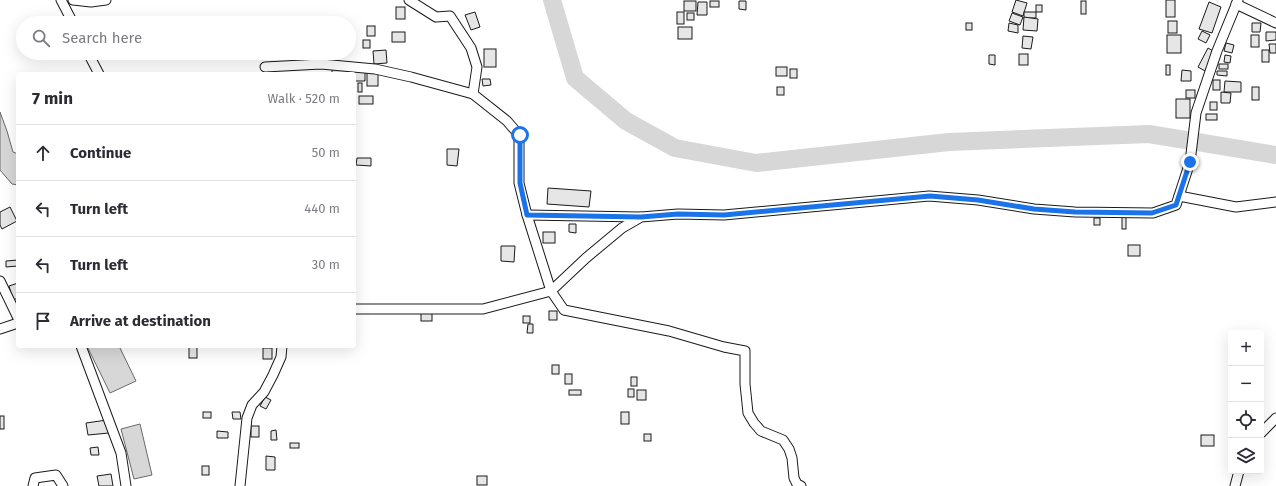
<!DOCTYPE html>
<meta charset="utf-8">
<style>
body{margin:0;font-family:"Fira Sans",sans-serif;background:#f2f2f3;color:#2b2b33}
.controls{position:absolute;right:12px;bottom:12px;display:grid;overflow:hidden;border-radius:4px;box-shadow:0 4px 16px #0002}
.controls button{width:36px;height:36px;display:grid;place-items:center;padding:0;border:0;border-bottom:1px solid #e1e1e2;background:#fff;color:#2b2b33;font:20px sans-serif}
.stop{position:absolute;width:12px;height:12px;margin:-9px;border:3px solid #1a73e8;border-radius:50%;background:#fff}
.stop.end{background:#1a73e8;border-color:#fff;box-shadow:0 1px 4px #0008}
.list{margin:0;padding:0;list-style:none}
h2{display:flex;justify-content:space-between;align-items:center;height:52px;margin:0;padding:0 16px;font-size:17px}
h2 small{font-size:13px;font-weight:400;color:#7c7c81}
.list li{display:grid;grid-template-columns:26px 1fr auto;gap:12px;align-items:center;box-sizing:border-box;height:56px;padding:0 16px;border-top:1px solid #e1e1e2}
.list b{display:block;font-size:15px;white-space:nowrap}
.list em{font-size:13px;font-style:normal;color:#7c7c81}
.icon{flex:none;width:22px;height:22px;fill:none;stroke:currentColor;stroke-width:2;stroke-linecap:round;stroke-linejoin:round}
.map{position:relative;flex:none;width:1276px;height:486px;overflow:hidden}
.search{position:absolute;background:#fff;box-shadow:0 4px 16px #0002;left:16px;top:16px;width:340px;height:44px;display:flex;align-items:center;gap:10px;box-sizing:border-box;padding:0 14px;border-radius:22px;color:#7c7c81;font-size:15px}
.panel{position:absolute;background:#fff;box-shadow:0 4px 16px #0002;left:16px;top:72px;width:340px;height:276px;border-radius:4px}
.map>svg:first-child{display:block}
</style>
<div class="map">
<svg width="1276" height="486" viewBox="0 0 1276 486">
<rect width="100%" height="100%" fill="#fff"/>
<g fill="#d7d7d7" stroke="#6a6a6a">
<polygon points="0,112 7,131 13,152 18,154 18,185 12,184 0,170"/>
<polygon points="87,346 119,346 136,381 110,393"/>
<polygon points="140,424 152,475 134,479 121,429"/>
</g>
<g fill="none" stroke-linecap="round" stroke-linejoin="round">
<polyline stroke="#d7d7d7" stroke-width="18" points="552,0 575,78 626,121 675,148 756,163 949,142 1149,134 1276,155"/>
</g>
<g fill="#e6e6e6" stroke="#1a1a1a">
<polygon points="1016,0 1027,3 1023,16 1012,12"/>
<rect x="1166" y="0" width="9" height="17"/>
<rect x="684" y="1" width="12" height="10"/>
<rect x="710" y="1" width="9" height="6"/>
<polygon points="739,1 746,1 746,10 739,9"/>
<rect x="1081" y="1" width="5" height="13"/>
<polygon points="698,2 707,2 707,15 697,15"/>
<polygon points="1209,2 1221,7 1212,33 1199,29"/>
<rect x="1036" y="5" width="6" height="7"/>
<rect x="396" y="7" width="9" height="12"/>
<polygon points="475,12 480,27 471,30 465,15"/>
<rect x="677" y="12" width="7" height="12"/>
<rect x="1024" y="12" width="12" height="6"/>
<rect x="687" y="13" width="7" height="7"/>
<polygon points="1012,13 1023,17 1020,25 1009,21"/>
<polygon points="1024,17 1038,19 1037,31 1023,30"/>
<rect x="1168" y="21" width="9" height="12"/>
<rect x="966" y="23" width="6" height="7"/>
<polygon points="1009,23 1018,25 1018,33 1008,31"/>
<polygon points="1252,23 1261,23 1260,32 1252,32"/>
<rect x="367" y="26" width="8" height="10"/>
<rect x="678" y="27" width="14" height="12"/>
<polygon points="1202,31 1210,35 1206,43 1198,39"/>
<rect x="392" y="32" width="13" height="10"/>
<polygon points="1266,32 1276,32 1276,40 1266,41"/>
<rect x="1167" y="35" width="14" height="18"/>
<rect x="1251" y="35" width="8" height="12"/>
<polygon points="1023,36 1033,37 1031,49 1022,48"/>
<rect x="363" y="40" width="7" height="8"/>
<polygon points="1226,43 1234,45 1232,53 1224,51"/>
<polygon points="1269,44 1276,44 1276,53 1270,53"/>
<polygon points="1208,48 1215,52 1205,71 1198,67"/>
<rect x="484" y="49" width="12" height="18"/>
<polygon points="386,50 387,63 374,64 373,51"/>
<rect x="1262" y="50" width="7" height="12"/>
<polygon points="290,53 304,53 304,56 292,58"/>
<rect x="1019" y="54" width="9" height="11"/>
<polygon points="989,55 995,55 995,65 989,64"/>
<polygon points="1225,55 1231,56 1230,63 1224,62"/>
<rect x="1219" y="64" width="9" height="5"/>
<rect x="1166" y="65" width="4" height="10"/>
<rect x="776" y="67" width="11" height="9"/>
<rect x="332" y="68" width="16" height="6"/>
<rect x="790" y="69" width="7" height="9"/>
<polygon points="350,70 365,70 365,81 354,81 354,74 350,74"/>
<rect x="367" y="70" width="11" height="16"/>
<polygon points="1182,70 1191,71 1191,81 1181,81"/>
<polygon points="1217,71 1227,71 1227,76 1217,75"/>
<polygon points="482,79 490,79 491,85 483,86"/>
<rect x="1213" y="80" width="7" height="10"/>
<polygon points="1225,81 1241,82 1241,92 1224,92"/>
<rect x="358" y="83" width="4" height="9"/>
<rect x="777" y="87" width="7" height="8"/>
<rect x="1252" y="87" width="7" height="13"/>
<rect x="1186" y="90" width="9" height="8"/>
<polygon points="1221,92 1231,93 1230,103 1221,103"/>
<rect x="359" y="96" width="14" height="8"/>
<rect x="1176" y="99" width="14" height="19"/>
<rect x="1210" y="102" width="7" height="8"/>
<rect x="1206" y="114" width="11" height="6"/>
<polygon points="447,149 459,149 457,166 447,165"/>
<polygon points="357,158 371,158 371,166 356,165"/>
<polygon points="548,188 591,191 589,207 547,204"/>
<polygon points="10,207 17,221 2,229 0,225 0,212"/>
<rect x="1122" y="217" width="4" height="12"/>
<rect x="1094" y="218" width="6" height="7"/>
<polygon points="569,224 576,224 576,233 569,232"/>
<rect x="543" y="232" width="12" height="11"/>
<rect x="1128" y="245" width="12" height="11"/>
<polygon points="501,246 515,246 514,262 501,261"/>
<polygon points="18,260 18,266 6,267 6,261"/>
<polygon points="18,283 18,298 13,300 9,286"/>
<rect x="549" y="311" width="8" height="9"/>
<rect x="421" y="312" width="11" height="9"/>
<rect x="523" y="316" width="7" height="7"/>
<polygon points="528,324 533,324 533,333 527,333"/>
<rect x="189" y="346" width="8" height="12"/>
<rect x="263" y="348" width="9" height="11"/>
<rect x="552" y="365" width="7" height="9"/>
<rect x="565" y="374" width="7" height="10"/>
<rect x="631" y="377" width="6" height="9"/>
<rect x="628" y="389" width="6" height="8"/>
<rect x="569" y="390" width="12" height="5"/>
<rect x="637" y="390" width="9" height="10"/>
<polygon points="265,397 271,400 266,409 260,406"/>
<rect x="203" y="412" width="8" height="6"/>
<polygon points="232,412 240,412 241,419 233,419"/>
<rect x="621" y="412" width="8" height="12"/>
<rect x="0" y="416" width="4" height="13"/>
<polygon points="107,420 109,433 88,435 86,423"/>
<rect x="251" y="426" width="8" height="11"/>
<polygon points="276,430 277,440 271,440 271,431"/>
<polygon points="217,431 228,432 228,438 217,438"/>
<rect x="644" y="434" width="7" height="7"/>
<rect x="1201" y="435" width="13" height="11"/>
<rect x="290" y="443" width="9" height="5"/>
<polygon points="98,447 99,455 91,455 90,448"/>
<polygon points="266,456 275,457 275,470 266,470"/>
<rect x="202" y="466" width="7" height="9"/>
<polygon points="111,474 113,486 99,486 97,476"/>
<rect x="477" y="476" width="10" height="9"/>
</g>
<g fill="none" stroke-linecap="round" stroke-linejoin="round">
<g stroke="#1a1a1a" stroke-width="11">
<g id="minor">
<polyline points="61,0 73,23"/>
<polyline points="73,0 91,2 106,0"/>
<polyline points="409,0 436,17 450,16 471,48 477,67 473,94 507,121 519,135 519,183 527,215 551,291 564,310 669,331 724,347 745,351 745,384 748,413 754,423 761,431 783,440 789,449 792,458 794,478 797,484 801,486"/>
<polyline points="1236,4 1276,23"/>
<polyline points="88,53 99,74"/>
<polyline points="265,67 321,64 375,69 411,77 473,94"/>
<polyline points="1179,196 1236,207 1276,202"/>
<polyline points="527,215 640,217"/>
<polyline points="0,281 18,318"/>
<polyline points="354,309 483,309 551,291 586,258 622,228 641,217 678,214 724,215 929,196 978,200 1034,209 1075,212 1153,213 1176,205 1190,162 1196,113 1217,51 1238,0"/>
<polyline points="0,329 18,323"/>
<polyline points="81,346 121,453 126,486"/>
<polyline points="1261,433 1276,418"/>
<polyline points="33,486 35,478 56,475 63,486"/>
<polyline points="240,486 247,418 252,405 264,392 273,375 281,357 282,346"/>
<polyline points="1235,486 1239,471"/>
</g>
</g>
<use href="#minor" stroke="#fff" stroke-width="9"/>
</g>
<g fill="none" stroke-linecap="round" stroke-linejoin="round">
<polyline stroke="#1a73e8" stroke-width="5" points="520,135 520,183 527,215 641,217 678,214 724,215 930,196 978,200 1034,209 1075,212 1152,213 1176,205 1190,162"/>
</g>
</svg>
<div class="controls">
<button>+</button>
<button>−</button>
<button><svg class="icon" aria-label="locate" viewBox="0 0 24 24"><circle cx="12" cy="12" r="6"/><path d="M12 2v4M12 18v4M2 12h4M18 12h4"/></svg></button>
<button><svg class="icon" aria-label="layers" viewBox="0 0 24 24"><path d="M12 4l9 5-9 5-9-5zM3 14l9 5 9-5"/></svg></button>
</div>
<div class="stop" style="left:520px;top:135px"></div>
<div class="stop end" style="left:1190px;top:162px"></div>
<div class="search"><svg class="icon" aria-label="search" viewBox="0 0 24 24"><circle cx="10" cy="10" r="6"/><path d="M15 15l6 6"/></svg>Search here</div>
<section class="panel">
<h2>7 min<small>Walk · 520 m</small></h2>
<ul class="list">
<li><svg class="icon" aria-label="ahead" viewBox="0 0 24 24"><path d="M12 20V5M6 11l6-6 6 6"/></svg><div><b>Continue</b></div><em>50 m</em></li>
<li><svg class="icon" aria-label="left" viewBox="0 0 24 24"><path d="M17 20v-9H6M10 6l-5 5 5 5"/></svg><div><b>Turn left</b></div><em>440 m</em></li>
<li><svg class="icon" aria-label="left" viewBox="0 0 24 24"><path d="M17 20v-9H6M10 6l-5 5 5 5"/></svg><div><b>Turn left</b></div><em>30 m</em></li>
<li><svg class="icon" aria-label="arrive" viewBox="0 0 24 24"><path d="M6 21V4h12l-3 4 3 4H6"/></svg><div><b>Arrive at destination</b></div></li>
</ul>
</section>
</div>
